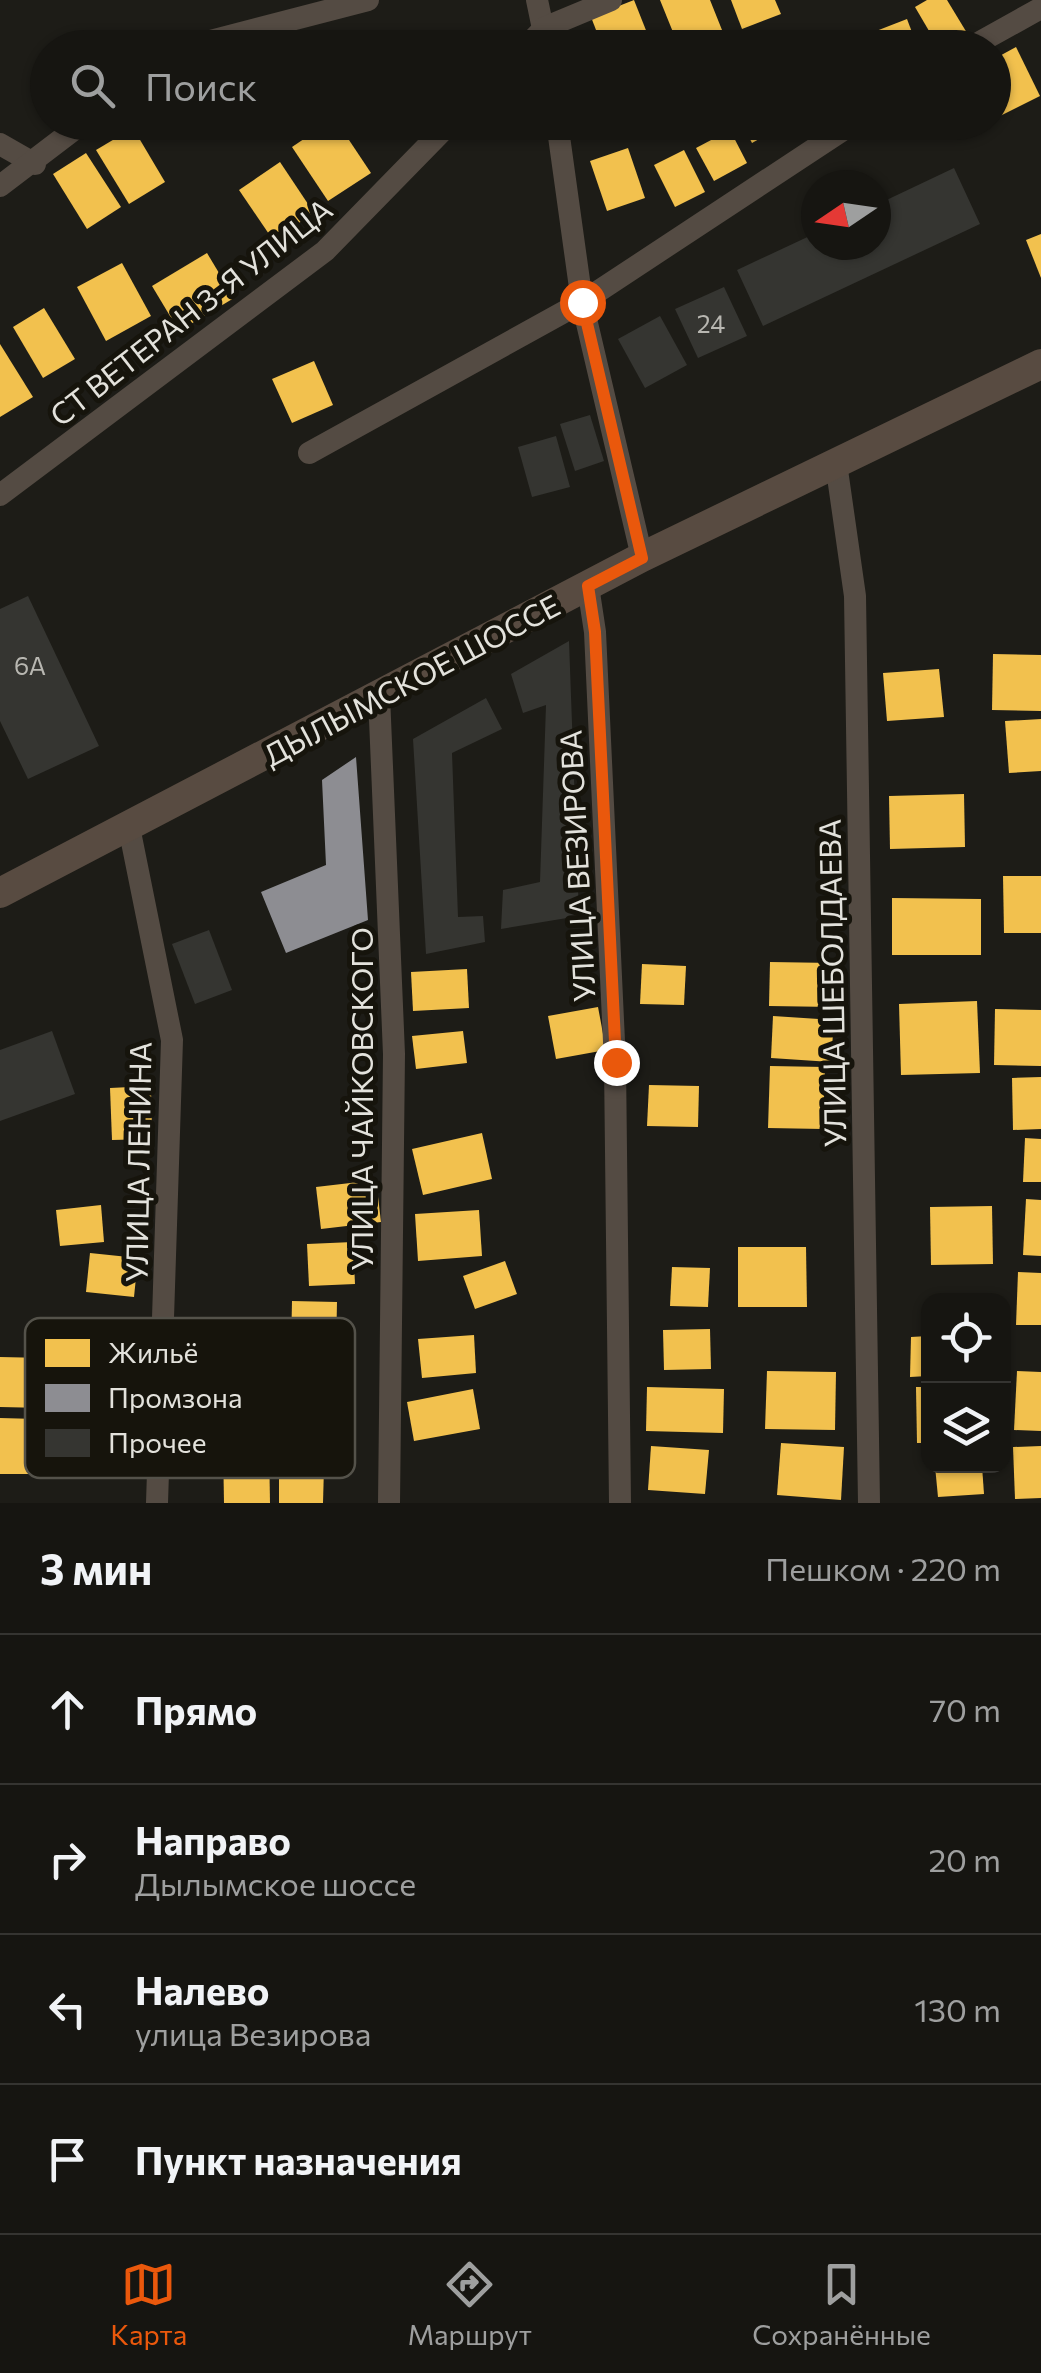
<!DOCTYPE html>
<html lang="ru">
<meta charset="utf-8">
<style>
body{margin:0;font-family:Commissioner,sans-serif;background:#23221f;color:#f1f3f6}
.controls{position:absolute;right:30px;bottom:30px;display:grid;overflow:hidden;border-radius:20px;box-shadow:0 2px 8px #0004}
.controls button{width:90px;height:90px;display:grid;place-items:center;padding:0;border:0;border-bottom:2px solid #353431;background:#161511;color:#f1f3f6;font:50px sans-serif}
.compass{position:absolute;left:801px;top:170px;width:90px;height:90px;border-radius:50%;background:#161511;box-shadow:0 2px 8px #0004;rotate:257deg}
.stop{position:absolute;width:30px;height:30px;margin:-22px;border:8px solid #ea580c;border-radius:50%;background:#fff}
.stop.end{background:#ea580c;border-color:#fff;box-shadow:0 2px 10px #0008}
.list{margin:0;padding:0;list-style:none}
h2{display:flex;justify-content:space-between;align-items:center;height:130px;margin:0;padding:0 40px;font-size:42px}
h2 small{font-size:32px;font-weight:400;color:#9e9f9f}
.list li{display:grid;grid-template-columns:65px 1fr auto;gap:30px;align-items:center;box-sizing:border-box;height:150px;padding:0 40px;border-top:2px solid #353431}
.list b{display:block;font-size:38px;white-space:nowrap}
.list p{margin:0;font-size:32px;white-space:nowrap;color:#9e9f9f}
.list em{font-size:32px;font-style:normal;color:#9e9f9f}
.icon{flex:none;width:55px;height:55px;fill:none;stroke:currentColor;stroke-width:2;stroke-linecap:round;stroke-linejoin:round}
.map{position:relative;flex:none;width:1041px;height:1503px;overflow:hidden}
.search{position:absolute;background:#161511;box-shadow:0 2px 8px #0004;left:30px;right:30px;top:30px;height:110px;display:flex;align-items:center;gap:25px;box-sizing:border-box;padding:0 35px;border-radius:55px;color:#9e9f9f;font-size:38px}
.sheet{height:730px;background:#161511}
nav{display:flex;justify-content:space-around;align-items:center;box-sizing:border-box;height:140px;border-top:2px solid #353431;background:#161511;font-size:28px;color:#9e9f9f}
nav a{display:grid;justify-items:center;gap:5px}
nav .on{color:#ea580c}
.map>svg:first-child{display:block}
</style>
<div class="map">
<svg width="1041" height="1503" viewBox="0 0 1041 1503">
<rect width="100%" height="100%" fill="#1d1c17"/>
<g fill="#f2c14e">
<polygon points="634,0 653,48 603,48 591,17"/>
<polygon points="660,0 710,0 722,30 679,47"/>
<polygon points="731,0 775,0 781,14 742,29"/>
<polygon points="927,0 947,0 967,33 939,48 915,7"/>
<polygon points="907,19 918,48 876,48 871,33"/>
<polygon points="1016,47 1040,96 994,119 994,59"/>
<polygon points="329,122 337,122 371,173 328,201 292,147"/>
<polygon points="741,122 789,122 752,143"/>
<polygon points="133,128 165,182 129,204 96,150"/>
<polygon points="730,130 747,163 714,181 696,148"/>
<polygon points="628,148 645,198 607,211 590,161"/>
<polygon points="684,150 705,192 675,207 654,165"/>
<polygon points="86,153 121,207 87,229 53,174"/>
<polygon points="280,162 314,213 273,240 239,190"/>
<polygon points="1041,234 1041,278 1026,240"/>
<polygon points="207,253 234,298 179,331 152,286"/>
<polygon points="122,263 151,316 106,341 77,287"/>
<polygon points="44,308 75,359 43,378 13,327"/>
<polygon points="0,344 33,397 0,417"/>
<polygon points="314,361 333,405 292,423 272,379"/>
<polygon points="993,654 1041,655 1041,711 992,710"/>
<polygon points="939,669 944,717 887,721 883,673"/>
<polygon points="1041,719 1041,771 1009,773 1005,721"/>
<polygon points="964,794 965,847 890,849 889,796"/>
<polygon points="1003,876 1041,876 1041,933 1004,933"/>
<polygon points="892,898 981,899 981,955 892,955"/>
<polygon points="770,962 833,963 833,1007 769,1006"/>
<polygon points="642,964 686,966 684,1005 640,1004"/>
<polygon points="467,969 469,1008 413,1011 411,972"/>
<polygon points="977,1001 980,1073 901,1075 899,1004"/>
<polygon points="598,1007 606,1050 556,1059 548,1016"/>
<polygon points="995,1009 1041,1010 1041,1066 994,1065"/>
<polygon points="773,1016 834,1020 831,1062 771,1058"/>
<polygon points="463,1031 467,1063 416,1069 412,1036"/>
<polygon points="770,1066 825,1067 823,1129 768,1128"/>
<polygon points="1041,1077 1041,1129 1013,1130 1012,1078"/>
<polygon points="649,1085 699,1086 698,1127 647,1126"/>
<polygon points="151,1086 152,1139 112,1140 110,1088"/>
<polygon points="482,1133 492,1179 423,1195 412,1149"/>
<polygon points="1025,1138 1041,1139 1041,1182 1023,1182"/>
<polygon points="376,1180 381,1222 321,1229 316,1187"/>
<polygon points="1026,1199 1041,1200 1041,1256 1023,1255"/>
<polygon points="101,1205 104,1242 60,1246 56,1210"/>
<polygon points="992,1206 993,1264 931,1265 930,1207"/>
<polygon points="479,1210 482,1256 418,1261 415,1214"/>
<polygon points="353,1242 355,1284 309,1286 307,1244"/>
<polygon points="738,1247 806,1247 807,1307 738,1307"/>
<polygon points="90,1253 138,1258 134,1297 86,1292"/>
<polygon points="505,1261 517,1294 475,1309 463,1276"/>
<polygon points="672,1267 710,1268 708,1307 670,1306"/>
<polygon points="1018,1272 1041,1273 1041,1325 1016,1325"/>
<polygon points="292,1301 337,1302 336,1349 291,1348"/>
<polygon points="710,1329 711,1369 664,1370 663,1330"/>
<polygon points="474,1335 476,1373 422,1378 418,1339"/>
<polygon points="928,1336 928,1376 910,1377 911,1337"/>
<polygon points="0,1357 46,1358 45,1408 0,1407"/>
<polygon points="767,1371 836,1372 835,1430 765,1429"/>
<polygon points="1017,1371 1041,1372 1041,1431 1014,1430"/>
<polygon points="647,1387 724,1389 723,1433 646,1431"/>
<polygon points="916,1387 928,1387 928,1443 917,1443"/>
<polygon points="473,1389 480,1429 414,1441 407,1402"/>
<polygon points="0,1418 37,1419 36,1474 0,1474"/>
<polygon points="781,1443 844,1447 841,1500 777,1495"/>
<polygon points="269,1445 270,1503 224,1503 223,1446"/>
<polygon points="651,1446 709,1450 705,1494 648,1490"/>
<polygon points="1041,1446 1041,1498 1015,1499 1013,1447"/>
<polygon points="935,1466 982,1466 984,1494 938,1497"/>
<polygon points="279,1467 324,1467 323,1503 279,1503"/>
</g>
<polygon fill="#8d8d92" points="356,757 368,920 286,953 261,892 326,865 322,780"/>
<g fill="#353531">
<polygon points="954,168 980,224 763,326 737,270 816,233 816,245 876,245 876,205"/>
<polygon points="724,287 747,336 698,358 675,309"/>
<polygon points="660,316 687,365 645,388 618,339"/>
<polygon points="590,415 604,461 575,471 560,424"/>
<polygon points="556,436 570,487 532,497 518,447"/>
<polygon points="28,596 99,746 28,779 0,721 0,609"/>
<polygon points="569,641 579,916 501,929 503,890 540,882 546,705 523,713 511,674"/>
<polygon points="486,698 502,729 452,753 458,917 483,916 485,942 426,954 413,739"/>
<polygon points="209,930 232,990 195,1004 172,944"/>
<polygon points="52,1031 75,1094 0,1121 0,1050"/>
</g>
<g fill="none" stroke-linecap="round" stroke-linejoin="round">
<g stroke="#544b43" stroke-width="22">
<polyline points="537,0 547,48"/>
<polyline points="184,48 368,0"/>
<polyline points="525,48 544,28 611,0"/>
<polyline points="969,48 1041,8"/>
<polyline points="557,122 582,302 642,557"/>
<polyline points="0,144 35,164"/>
<polyline points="0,186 84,122"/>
<polyline points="309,453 582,302 855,122"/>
<polyline points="836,463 855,596 869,1503"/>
<polyline points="0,495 325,251 451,122"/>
<polyline points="588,586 595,632 615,1063 620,1503"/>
<polyline points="379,695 394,1054 389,1503"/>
<polyline points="129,827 172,1040 157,1503"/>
</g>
<polyline stroke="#584b41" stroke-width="30" points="0,893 642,557 1041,364"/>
</g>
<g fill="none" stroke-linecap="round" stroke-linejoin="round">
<polyline stroke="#ea580c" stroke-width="12" points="582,302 642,558 588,586 595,632 616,1062"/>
</g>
<g text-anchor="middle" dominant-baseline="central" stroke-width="10" stroke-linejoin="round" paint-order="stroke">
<g font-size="25" fill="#b8b7b1">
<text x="711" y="323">24</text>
<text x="30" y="665">6А</text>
</g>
<g font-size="30" fill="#e3e2dc" stroke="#16140c">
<text transform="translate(190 311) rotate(-38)">СТ ВЕТЕРАН 3-Я УЛИЦА</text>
<text transform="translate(411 679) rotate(-28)">ДЫЛЫМСКОЕ ШОССЕ</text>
<text transform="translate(576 866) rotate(-93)">УЛИЦА ВЕЗИРОВА</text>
<text transform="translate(831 983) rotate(-91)">УЛИЦА ШЕБОЛДАЕВА</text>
<text transform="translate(360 1099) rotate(-90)">УЛИЦА ЧАЙКОВСКОГО</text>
<text transform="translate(137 1162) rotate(-89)">УЛИЦА ЛЕНИНА</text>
</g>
</g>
<rect x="25" y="1318" width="330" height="160" rx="15" fill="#16140c" stroke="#54524a" stroke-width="2.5"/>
<rect x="45" y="1339" width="45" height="28" fill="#f2c14e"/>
<rect x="45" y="1384" width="45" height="28" fill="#8d8d92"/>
<rect x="45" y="1429" width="45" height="28" fill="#353531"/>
<g font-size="28" fill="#e3e2dc">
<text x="108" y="1363">Жильё</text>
<text x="108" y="1408">Промзона</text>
<text x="108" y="1453">Прочее</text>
</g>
</svg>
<div class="controls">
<button><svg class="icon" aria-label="locate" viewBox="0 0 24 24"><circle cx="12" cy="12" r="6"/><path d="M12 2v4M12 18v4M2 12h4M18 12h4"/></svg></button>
<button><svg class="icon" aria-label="layers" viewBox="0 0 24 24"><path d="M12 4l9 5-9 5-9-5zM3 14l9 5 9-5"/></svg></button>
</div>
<svg class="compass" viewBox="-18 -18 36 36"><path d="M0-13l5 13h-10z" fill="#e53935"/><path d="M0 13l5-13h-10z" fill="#9e9f9f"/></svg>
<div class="stop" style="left:582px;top:302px"></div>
<div class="stop end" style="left:616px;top:1062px"></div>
<div class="search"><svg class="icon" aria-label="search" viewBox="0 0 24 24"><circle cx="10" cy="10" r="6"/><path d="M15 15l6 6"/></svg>Поиск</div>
</div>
<section class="sheet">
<h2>3 мин<small>Пешком · 220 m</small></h2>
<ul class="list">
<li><svg class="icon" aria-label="ahead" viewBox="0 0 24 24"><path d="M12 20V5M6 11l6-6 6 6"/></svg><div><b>Прямо</b></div><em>70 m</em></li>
<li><svg class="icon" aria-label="right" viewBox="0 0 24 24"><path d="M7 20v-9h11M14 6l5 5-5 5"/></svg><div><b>Направо</b><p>Дылымское шоссе</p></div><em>20 m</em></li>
<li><svg class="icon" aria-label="left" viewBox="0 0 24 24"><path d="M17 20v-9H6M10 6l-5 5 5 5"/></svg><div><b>Налево</b><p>улица Везирова</p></div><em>130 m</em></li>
<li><svg class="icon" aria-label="arrive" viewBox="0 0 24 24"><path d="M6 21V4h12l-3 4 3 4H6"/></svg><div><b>Пункт назначения</b></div></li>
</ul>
</section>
<nav>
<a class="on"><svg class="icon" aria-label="map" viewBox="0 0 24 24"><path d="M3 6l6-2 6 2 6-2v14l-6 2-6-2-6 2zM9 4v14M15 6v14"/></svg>Карта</a>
<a><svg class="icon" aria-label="directions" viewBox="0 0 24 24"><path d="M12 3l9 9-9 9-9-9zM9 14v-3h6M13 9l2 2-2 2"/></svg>Маршрут</a>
<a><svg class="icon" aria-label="saved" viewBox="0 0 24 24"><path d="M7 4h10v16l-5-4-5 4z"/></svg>Сохранённые</a>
</nav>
